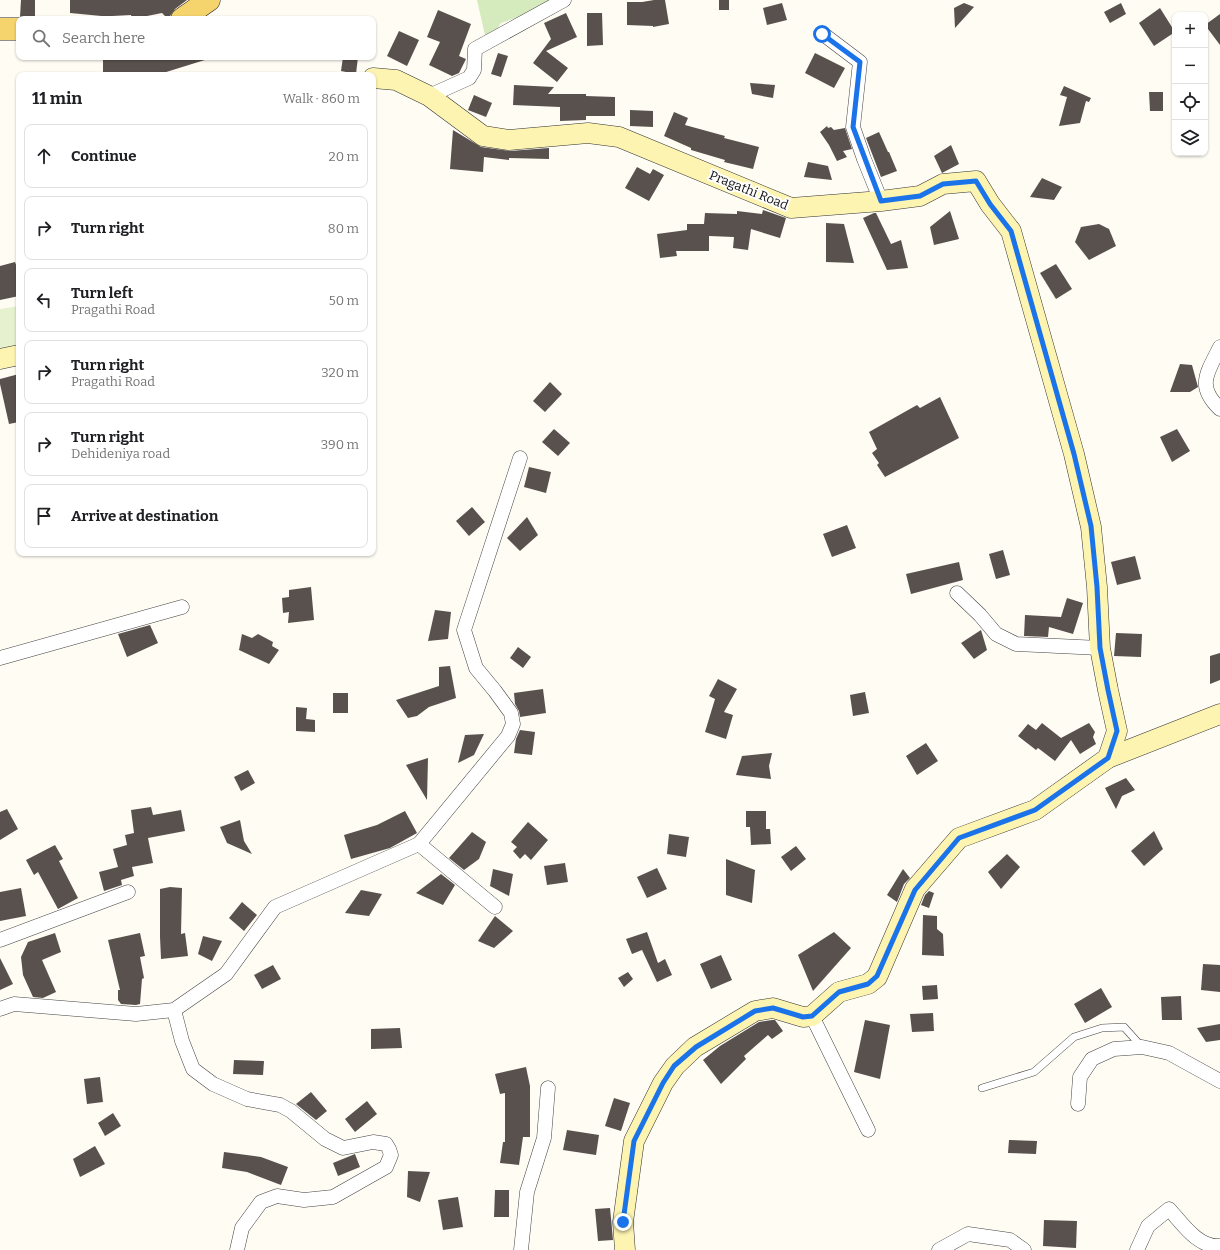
<!DOCTYPE html>
<meta charset="utf-8">
<style>
body{margin:0;font-family:Bitter,serif;background:#f6f6f6;color:#202124}
.controls{position:absolute;right:12px;top:12px;display:grid;overflow:hidden;border-radius:8px;box-shadow:0 1px 3px #0004}
.controls button{width:36px;height:36px;display:grid;place-items:center;padding:0;border:0;border-bottom:1px solid #e0e0e0;background:#fff;color:#202124;font:20px sans-serif}
.stop{position:absolute;width:12px;height:12px;margin:-9px;border:3px solid #1a73e8;border-radius:50%;background:#fff}
.stop.end{background:#1a73e8;border-color:#fff;box-shadow:0 1px 4px #0008}
.list{margin:0;padding:0;list-style:none}
h2{display:flex;justify-content:space-between;align-items:center;height:52px;margin:0;padding:0 16px;font-size:17px}
h2 small{font-size:13px;font-weight:400;color:#757577}
.list li{display:grid;grid-template-columns:26px 1fr auto;gap:12px;align-items:center;box-sizing:border-box;height:64px;margin:0 8px 8px;padding:0 8px;border:1px solid #e0e0e0;border-radius:8px}
.list b{display:block;font-size:15px;white-space:nowrap}
.list p{margin:0;font-size:13px;white-space:nowrap;color:#757577}
.list em{font-size:13px;font-style:normal;color:#757577}
.icon{flex:none;width:22px;height:22px;fill:none;stroke:currentColor;stroke-width:2;stroke-linecap:round;stroke-linejoin:round}
.map{position:relative;flex:none;width:1220px;height:1250px;overflow:hidden}
.search{position:absolute;background:#fff;box-shadow:0 1px 3px #0004;left:16px;top:16px;width:360px;height:44px;display:flex;align-items:center;gap:10px;box-sizing:border-box;padding:0 14px;border-radius:8px;color:#757577;font-size:15px}
.panel{position:absolute;background:#fff;box-shadow:0 1px 3px #0004;left:16px;top:72px;width:360px;height:484px;border-radius:8px}
.map>svg:first-child{display:block}
</style>
<div class="map">
<svg width="1220" height="1250" viewBox="0 0 1220 1250">
<rect width="100%" height="100%" fill="#fffcf4"/>
<polygon fill="#d5eabd" points="477,0 554,0 530,13 501,23 487,44"/>
<polygon fill="#e5f1cf" points="19,306 19,345 0,351 0,309"/>
<g fill="#59514d">
<polygon points="21,0 35,0 35,19 26,19 20,17"/>
<polygon points="70,0 187,0 175,9 168,19 162,13 132,19 131,15 112,16 112,17 70,13"/>
<polygon points="654,0 665,0 669,24 653,27 653,26 627,25 627,2 642,2"/>
<rect x="719" y="0" width="10" height="10"/>
<polygon points="782,3 787,20 767,25 763,8"/>
<polygon points="964,3 974,7 955,28 954,8"/>
<polygon points="1121,3 1126,14 1110,23 1104,12"/>
<polygon points="1160,8 1175,32 1154,46 1139,23"/>
<polygon points="438,10 471,24 459,56 466,59 459,73 452,76 429,65 440,42 427,37"/>
<polygon points="566,13 577,37 546,51 568,68 557,82 533,63 551,39 544,23"/>
<polygon points="587,13 602,13 603,45 587,46"/>
<polygon points="1220,14 1220,45 1205,25"/>
<polygon points="399,31 419,40 407,66 387,56"/>
<polygon points="498,53 508,56 501,77 491,74"/>
<polygon points="815,53 845,68 834,88 805,73"/>
<polygon points="103,57 208,57 208,59 163,73 164,75 103,74"/>
<polygon points="343,57 358,57 356,74 341,71"/>
<polygon points="750,83 775,85 773,98 752,94"/>
<polygon points="514,85 554,87 548,94 586,94 586,96 615,97 615,116 586,116 586,120 560,121 560,107 513,105"/>
<polygon points="1064,86 1091,98 1089,102 1086,101 1080,123 1059,126 1067,97 1060,95"/>
<polygon points="1149,92 1163,92 1163,111 1150,111"/>
<polygon points="474,95 492,103 486,117 468,110"/>
<polygon points="630,110 653,111 653,127 630,126"/>
<polygon points="674,112 688,118 685,125 725,136 724,138 759,147 753,169 724,162 725,160 691,150 691,148 664,136"/>
<polygon points="827,126 828,128 831,127 834,130 845,128 852,149 843,151 847,157 837,161 829,145 820,132"/>
<polygon points="453,130 481,147 510,151 549,148 549,159 509,158 509,160 484,157 483,172 450,169"/>
<polygon points="879,132 888,152 889,152 897,171 881,177 866,138"/>
<polygon points="951,145 959,164 942,173 934,156"/>
<polygon points="808,162 828,166 832,180 804,177"/>
<polygon points="637,167 650,174 653,169 664,175 649,201 625,188"/>
<polygon points="1042,178 1062,187 1054,200 1030,197"/>
<polygon points="763,210 786,218 780,238 751,229 748,250 733,248 734,237 709,236 709,251 676,251 677,256 660,258 657,234 687,230 687,224 704,224 705,213 737,214 737,211 762,214"/>
<polygon points="950,211 959,239 934,245 930,227"/>
<polygon points="874,213 876,213 891,244 901,240 908,268 887,270 863,218"/>
<polygon points="826,223 844,224 854,263 826,262"/>
<polygon points="1099,224 1109,229 1116,246 1089,260 1075,242 1081,227"/>
<polygon points="15,262 19,273 19,296 0,300 0,266"/>
<polygon points="1056,264 1072,289 1056,299 1040,273"/>
<polygon points="1180,364 1192,365 1198,387 1190,392 1170,392"/>
<polygon points="19,374 19,422 9,424 0,384 0,379"/>
<polygon points="550,382 562,394 545,412 533,401"/>
<polygon points="940,397 959,438 885,477 877,465 879,463 872,453 877,449 869,432 917,405 920,408"/>
<polygon points="554,429 570,443 558,456 542,442"/>
<polygon points="1177,429 1190,451 1172,462 1160,437"/>
<polygon points="529,467 551,472 546,493 524,487"/>
<polygon points="472,507 485,522 469,536 456,521"/>
<polygon points="527,517 538,535 520,551 507,538"/>
<polygon points="847,525 856,548 832,557 823,534"/>
<polygon points="1003,550 1010,575 996,579 989,554"/>
<polygon points="1135,556 1141,579 1117,585 1111,562"/>
<polygon points="959,562 963,580 911,594 906,574"/>
<polygon points="311,587 314,620 288,623 289,612 283,613 282,598 289,597 289,590"/>
<polygon points="1067,598 1083,603 1073,634 1049,627 1048,637 1024,636 1025,615 1061,617"/>
<polygon points="435,610 451,612 448,639 428,641"/>
<polygon points="150,625 158,643 127,657 118,634"/>
<polygon points="981,630 987,650 974,659 961,643"/>
<polygon points="1116,633 1142,634 1141,657 1114,656"/>
<polygon points="242,634 252,638 258,634 273,642 272,646 279,650 269,664 239,650"/>
<polygon points="518,647 531,657 523,668 510,658"/>
<polygon points="1220,653 1220,680 1210,684 1210,656"/>
<polygon points="450,666 456,698 429,707 417,716 408,718 396,700 439,686 439,667"/>
<polygon points="718,679 737,689 724,712 733,715 726,739 705,732 715,699 709,696"/>
<polygon points="543,689 546,713 520,717 519,711 515,704 514,693"/>
<polygon points="865,692 869,713 853,716 850,695"/>
<rect x="333" y="693" width="15" height="20"/>
<polygon points="296,707 307,708 306,719 315,720 315,732 296,731"/>
<polygon points="1042,723 1061,738 1089,723 1095,732 1093,737 1096,744 1080,754 1071,740 1055,761 1038,748 1036,750 1018,736 1028,724 1036,730"/>
<polygon points="520,730 535,732 532,755 514,753 516,739"/>
<polygon points="484,734 474,755 458,763 465,735"/>
<polygon points="926,743 938,761 917,775 906,756"/>
<polygon points="772,753 769,766 771,779 736,775 742,756"/>
<polygon points="428,758 427,800 406,765"/>
<polygon points="248,770 255,783 241,791 234,777"/>
<polygon points="1126,778 1135,790 1122,796 1116,809 1105,788"/>
<polygon points="151,807 153,815 181,810 185,831 148,838 153,863 132,867 134,876 121,880 122,885 104,891 99,872 118,867 113,849 127,845 125,835 134,833 131,810"/>
<polygon points="7,809 18,829 0,840 0,812"/>
<polygon points="405,811 417,833 390,848 351,859 344,835 377,825"/>
<polygon points="746,811 766,811 766,829 770,829 771,844 751,845 750,827 746,827"/>
<polygon points="240,820 244,841 252,854 227,843 220,827"/>
<polygon points="528,822 548,840 531,860 525,854 520,859 513,851 517,847 511,842"/>
<polygon points="1154,831 1163,849 1144,866 1131,851"/>
<polygon points="472,832 486,842 479,859 464,870 449,858"/>
<polygon points="669,834 689,837 686,857 667,854"/>
<polygon points="55,845 63,859 59,861 78,898 58,909 38,872 34,875 26,860"/>
<polygon points="796,846 806,859 791,871 781,857"/>
<polygon points="1007,854 1020,867 1001,889 988,872"/>
<polygon points="726,859 755,870 752,903 726,895"/>
<polygon points="565,863 568,882 547,885 544,866"/>
<polygon points="657,868 667,889 647,898 637,877"/>
<polygon points="493,869 513,874 509,896 490,886"/>
<polygon points="903,869 910,878 904,884 897,902 887,895"/>
<polygon points="441,874 455,885 443,905 416,893"/>
<polygon points="170,887 182,888 181,934 185,933 188,956 161,959 160,937 160,889"/>
<polygon points="21,888 26,916 0,921 0,892"/>
<polygon points="361,890 382,894 369,916 345,913"/>
<polygon points="929,891 934,893 929,908 921,905 925,895"/>
<polygon points="242,902 257,915 244,931 229,918"/>
<polygon points="923,915 937,916 937,929 943,934 944,956 922,955"/>
<polygon points="495,916 513,931 494,948 478,941"/>
<polygon points="647,932 658,963 665,959 672,975 657,982 642,950 632,954 626,939"/>
<polygon points="834,932 851,948 813,991 798,955"/>
<polygon points="55,933 61,952 42,960 56,992 43,998 33,997 23,975 21,957 28,942"/>
<polygon points="140,933 145,956 140,957 144,978 142,979 140,1004 136,1005 121,1004 118,1000 118,990 120,990 108,940"/>
<polygon points="203,936 222,941 212,961 198,954"/>
<polygon points="721,955 732,980 711,989 700,964"/>
<polygon points="0,958 13,984 0,990"/>
<polygon points="1203,964 1220,965 1220,992 1201,990"/>
<polygon points="273,965 281,979 262,989 254,975"/>
<polygon points="628,972 633,979 624,987 618,978"/>
<polygon points="937,985 938,999 923,1000 922,986"/>
<polygon points="1101,988 1112,1007 1085,1023 1074,1004"/>
<polygon points="1181,996 1182,1020 1162,1020 1161,997"/>
<polygon points="933,1013 934,1031 912,1032 910,1014"/>
<polygon points="772,1020 775,1020 783,1031 772,1039 768,1035 744,1056 746,1059 721,1084 703,1060 720,1046 759,1022"/>
<polygon points="865,1020 890,1025 880,1079 854,1072"/>
<polygon points="1220,1024 1220,1040 1206,1042 1197,1028"/>
<polygon points="400,1028 402,1048 371,1049 371,1029"/>
<polygon points="234,1060 264,1061 263,1075 233,1074"/>
<polygon points="526,1067 530,1086 530,1137 523,1137 519,1165 500,1163 503,1142 505,1142 505,1093 500,1094 495,1074"/>
<polygon points="100,1077 103,1102 87,1104 84,1079"/>
<polygon points="311,1092 327,1111 316,1120 296,1104"/>
<polygon points="614,1098 630,1103 621,1131 605,1126"/>
<polygon points="367,1101 377,1114 355,1132 345,1119"/>
<polygon points="113,1113 121,1126 105,1136 98,1123"/>
<polygon points="567,1130 599,1135 596,1155 563,1150"/>
<polygon points="1009,1140 1037,1141 1036,1154 1008,1153"/>
<polygon points="95,1146 105,1164 80,1177 73,1159"/>
<polygon points="224,1152 261,1157 288,1167 281,1185 247,1172 222,1168"/>
<polygon points="355,1154 360,1167 338,1176 333,1163"/>
<polygon points="408,1171 430,1172 420,1202 407,1197"/>
<polygon points="495,1190 509,1190 509,1217 494,1217"/>
<polygon points="458,1197 463,1227 443,1230 438,1200"/>
<polygon points="610,1208 613,1240 598,1241 595,1209"/>
<polygon points="1044,1220 1077,1221 1076,1248 1043,1246"/>
</g>
<g fill="none" stroke-linecap="round" stroke-linejoin="round">
<g stroke="#434343" stroke-width="8">
<polyline id="lane" points="982,1088 1034,1072 1074,1037 1102,1028 1124,1027 1142,1047"/>
</g>
<g stroke="#434343" stroke-width="15">
<g id="street">
<polyline points="823,34 860,62 853,127 864,159 881,201"/>
<polyline points="429,96 469,78 474,70 475,49 564,0"/>
<path d="M1220,347C1207,373 1196,386 1220,409"/>
<polyline points="957,593 980,615 996,634 1016,644 1100,648"/>
<polyline points="0,658 182,607"/>
<polyline points="419,844 495,907"/>
<polyline points="0,940 128,892"/>
<polyline points="0,1009 14,1004 136,1014 174,1010 226,974 275,907 419,844 508,736 513,724 511,713 495,691 476,668 464,630 520,458"/>
<polyline points="174,1010 182,1041 193,1069 213,1084 247,1099 280,1105 291,1111 325,1139 343,1148 373,1142 386,1144 389,1149 391,1155 386,1167 333,1197 304,1200 277,1196 261,1202 242,1228 237,1250"/>
<polyline points="812,1016 868,1130"/>
<polyline points="1078,1104 1080,1077 1092,1059 1114,1049 1142,1047 1169,1053 1220,1081"/>
<polyline points="521,1250 527,1192 544,1138 548,1088"/>
<polyline points="939,1250 968,1234 1010,1240 1024,1250"/>
<path d="M1137,1250L1148,1226L1169,1209C1182,1223 1198,1248 1220,1246"/>
</g>
</g>
<g stroke="#323232" stroke-width="21">
<g id="secondary">
<polyline points="373,78 396,80 429,96 483,136 509,140 588,133 619,137 791,208 881,201 920,196 943,184 976,181 990,204 1011,231 1074,454 1091,527 1097,587 1100,648 1108,690 1117,731 1108,758"/>
<polyline points="0,359 19,355"/>
<polyline points="625,1250 623,1222 634,1141 663,1083 675,1066 695,1047 755,1011 773,1008 803,1017 812,1016 839,992 868,984 877,977 915,889 959,838 1035,810 1108,758 1220,714"/>
</g>
</g>
<g stroke="#212121" stroke-width="23">
<g id="primary">
<polyline points="182,19 209,0"/>
<polyline points="0,29 19,29"/>
</g>
</g>
<use href="#lane" stroke="#fff" stroke-width="7"/>
<use href="#street" stroke="#fff" stroke-width="14"/>
<use href="#secondary" stroke="#fdf4b1" stroke-width="20"/>
<use href="#primary" stroke="#f5d36d" stroke-width="22"/>
</g>
<g fill="none" stroke-linecap="round" stroke-linejoin="round">
<polyline stroke="#1a73e8" stroke-width="5" points="623,1222 634,1141 663,1083 674,1066 696,1047 755,1011 773,1008 803,1017 812,1016 839,992 868,984 877,976 915,890 959,838 1035,810 1108,758 1117,731 1108,690 1100,648 1097,587 1091,526 1074,454 1011,231 990,204 976,181 943,184 920,196 881,201 853,127 860,62 822,34"/>
</g>
<g text-anchor="middle" dominant-baseline="central" stroke-width="4" stroke-linejoin="round" paint-order="stroke">
<g font-size="13" fill="#101010" stroke="#fff">
<text transform="translate(749 190) rotate(22)">Pragathi Road</text>
</g>
</g>
</svg>
<div class="controls">
<button>+</button>
<button>−</button>
<button><svg class="icon" aria-label="locate" viewBox="0 0 24 24"><circle cx="12" cy="12" r="6"/><path d="M12 2v4M12 18v4M2 12h4M18 12h4"/></svg></button>
<button><svg class="icon" aria-label="layers" viewBox="0 0 24 24"><path d="M12 4l9 5-9 5-9-5zM3 14l9 5 9-5"/></svg></button>
</div>
<div class="stop" style="left:822px;top:34px"></div>
<div class="stop end" style="left:623px;top:1222px"></div>
<div class="search"><svg class="icon" aria-label="search" viewBox="0 0 24 24"><circle cx="10" cy="10" r="6"/><path d="M15 15l6 6"/></svg>Search here</div>
<section class="panel">
<h2>11 min<small>Walk · 860 m</small></h2>
<ul class="list">
<li><svg class="icon" aria-label="ahead" viewBox="0 0 24 24"><path d="M12 20V5M6 11l6-6 6 6"/></svg><div><b>Continue</b></div><em>20 m</em></li>
<li><svg class="icon" aria-label="right" viewBox="0 0 24 24"><path d="M7 20v-9h11M14 6l5 5-5 5"/></svg><div><b>Turn right</b></div><em>80 m</em></li>
<li><svg class="icon" aria-label="left" viewBox="0 0 24 24"><path d="M17 20v-9H6M10 6l-5 5 5 5"/></svg><div><b>Turn left</b><p>Pragathi Road</p></div><em>50 m</em></li>
<li><svg class="icon" aria-label="right" viewBox="0 0 24 24"><path d="M7 20v-9h11M14 6l5 5-5 5"/></svg><div><b>Turn right</b><p>Pragathi Road</p></div><em>320 m</em></li>
<li><svg class="icon" aria-label="right" viewBox="0 0 24 24"><path d="M7 20v-9h11M14 6l5 5-5 5"/></svg><div><b>Turn right</b><p>Dehideniya road</p></div><em>390 m</em></li>
<li><svg class="icon" aria-label="arrive" viewBox="0 0 24 24"><path d="M6 21V4h12l-3 4 3 4H6"/></svg><div><b>Arrive at destination</b></div></li>
</ul>
</section>
</div>
